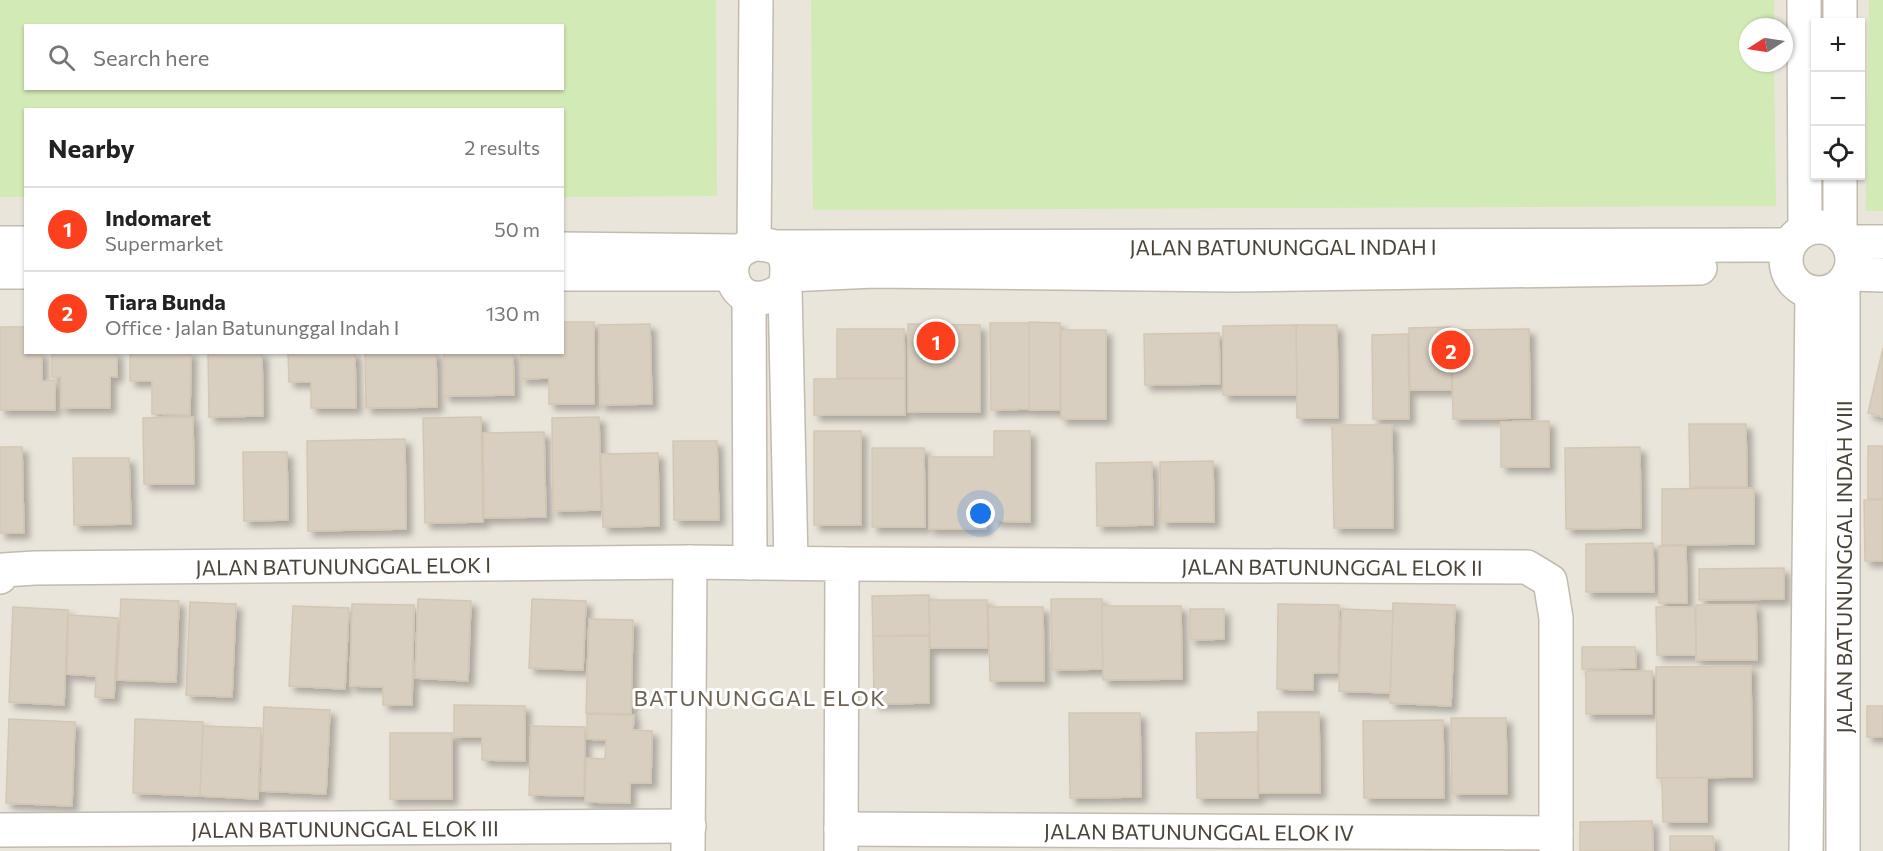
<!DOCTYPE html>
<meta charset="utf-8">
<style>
body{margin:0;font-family:Commissioner,sans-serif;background:#f2f2f2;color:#222}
.controls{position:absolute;right:18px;top:18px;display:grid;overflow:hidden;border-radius:0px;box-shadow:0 2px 4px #0004}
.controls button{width:54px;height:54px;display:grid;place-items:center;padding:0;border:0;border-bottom:2px solid #e0e0e0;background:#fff;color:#222;font:30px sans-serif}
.compass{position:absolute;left:1739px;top:18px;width:54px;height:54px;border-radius:50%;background:#fff;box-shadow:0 2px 4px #0004;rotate:258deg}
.you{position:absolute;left:981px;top:514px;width:21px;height:21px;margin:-15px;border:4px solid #fff;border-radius:50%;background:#1a73e8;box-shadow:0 0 0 9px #1a73e833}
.badge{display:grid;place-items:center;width:39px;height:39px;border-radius:50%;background:#fc3f1d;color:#fff;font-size:20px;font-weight:700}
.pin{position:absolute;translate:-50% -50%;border:3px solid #fff;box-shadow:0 2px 6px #0006}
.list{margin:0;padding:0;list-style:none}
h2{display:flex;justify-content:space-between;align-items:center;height:78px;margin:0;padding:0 24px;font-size:26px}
h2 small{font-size:20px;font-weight:400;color:#767676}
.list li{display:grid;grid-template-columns:39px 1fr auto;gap:18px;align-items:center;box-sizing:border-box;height:84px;padding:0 24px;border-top:2px solid #e0e0e0}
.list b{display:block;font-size:22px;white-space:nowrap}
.list p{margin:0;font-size:20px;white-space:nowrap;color:#767676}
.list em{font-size:20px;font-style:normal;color:#767676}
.icon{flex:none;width:33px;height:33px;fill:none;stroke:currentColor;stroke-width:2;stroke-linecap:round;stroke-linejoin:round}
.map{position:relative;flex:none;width:1883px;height:851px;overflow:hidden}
.search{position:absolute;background:#fff;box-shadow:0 2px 4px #0004;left:24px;top:24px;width:540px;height:66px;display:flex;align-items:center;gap:15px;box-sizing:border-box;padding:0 21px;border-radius:0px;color:#767676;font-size:22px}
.panel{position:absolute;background:#fff;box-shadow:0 2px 4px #0004;left:24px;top:108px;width:540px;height:246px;border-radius:0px}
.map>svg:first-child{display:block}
</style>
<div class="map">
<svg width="1883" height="851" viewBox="0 0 1883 851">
<defs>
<filter id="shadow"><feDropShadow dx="5.5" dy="5.5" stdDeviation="3" flood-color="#0004"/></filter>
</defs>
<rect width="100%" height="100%" fill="#f6f3ec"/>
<path fill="#eae5da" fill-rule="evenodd" d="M0,0H1883V851H0ZM1816,22H1860V176H1816ZM26,26H562V88H26ZM1748,27H1784V63H1748ZM26,110H562V352H26Z"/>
<g fill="#d2eab5" fill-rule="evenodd">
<path d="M0,0H716L717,196L563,197L562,110H26L25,197H0ZM26,26H562V88H26Z"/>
<polygon points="811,0 1774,0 1774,27 1748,27 1748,63 1774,63 1776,206 813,210"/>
<polygon points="1869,0 1883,0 1883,211 1866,211"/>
</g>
<g fill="#d8cfc1" stroke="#d3c7b4" stroke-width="1.5" filter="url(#shadow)">
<polygon points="562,322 594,322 594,404 549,404 549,378 521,379 521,352 562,352"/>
<polygon points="1029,322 1060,323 1060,410 1029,410"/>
<polygon points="990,323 1029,323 1029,409 991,410"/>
<polygon points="650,324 652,404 600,405 599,325"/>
<polygon points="908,324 980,325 980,412 908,412"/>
<polygon points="1296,325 1337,325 1338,418 1297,418"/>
<polygon points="1296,325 1297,395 1223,395 1223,326"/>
<polygon points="0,327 26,327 26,352 42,352 42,381 55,380 55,410 0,410"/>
<polygon points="1451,327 1452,390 1410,390 1409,328"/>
<polygon points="837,329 904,329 905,378 837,378"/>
<polygon points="1529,329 1530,418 1453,419 1452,330"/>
<rect x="1061" y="330" width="45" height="89"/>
<polygon points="1219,333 1220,384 1145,385 1144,334"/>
<polygon points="1408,334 1409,419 1373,419 1372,335"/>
<polygon points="1883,348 1883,417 1868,413"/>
<polygon points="52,352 117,352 117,377 110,376 110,408 61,408 61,377 52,377"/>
<polygon points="130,352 191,352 190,415 152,414 152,381 130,381"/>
<polygon points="208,352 262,352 263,416 209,417"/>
<polygon points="288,352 355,352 356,408 311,408 311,382 289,382"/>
<polygon points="365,352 436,352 437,407 366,408"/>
<polygon points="444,352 513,352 514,395 444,396"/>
<rect x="814" y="379" width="91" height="36"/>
<polygon points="193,417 194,484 144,484 143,418"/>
<polygon points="481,417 483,522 425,523 423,418"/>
<polygon points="599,417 601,510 553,511 552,418"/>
<polygon points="1549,421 1549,467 1501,467 1501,422"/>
<polygon points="1689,424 1746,424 1747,487 1690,487"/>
<polygon points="1332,425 1392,425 1393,528 1334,528"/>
<rect x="814" y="431" width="47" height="94"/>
<polygon points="994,431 1030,431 1030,522 994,521 994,508 986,508 986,529 929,529 929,457 994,457"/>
<polygon points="544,432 546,517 484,518 483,433"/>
<polygon points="405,439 406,529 308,531 307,441"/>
<polygon points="673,441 717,441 719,520 674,520"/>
<rect x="1868" y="446" width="15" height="53"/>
<polygon points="0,447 22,447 24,533 0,533"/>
<polygon points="1640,447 1641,528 1566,529 1565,448"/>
<polygon points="872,448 924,448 925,527 872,527"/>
<polygon points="243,452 287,452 288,520 244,521"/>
<polygon points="658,453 659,526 603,527 601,454"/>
<polygon points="73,458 129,458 131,524 74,525"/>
<polygon points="1213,461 1214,522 1161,522 1160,462"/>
<polygon points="1152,462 1153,525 1097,526 1096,463"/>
<polygon points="1754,488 1754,544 1662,545 1662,489"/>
<polygon points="1864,500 1883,500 1883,561 1865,561"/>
<polygon points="1653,543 1654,592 1586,592 1586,544"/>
<polygon points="1659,546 1686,546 1687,603 1659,603"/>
<polygon points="1784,568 1784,599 1699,600 1699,569"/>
<polygon points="929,595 930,635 873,636 872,596"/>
<polygon points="121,599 179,601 176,682 117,680"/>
<polygon points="418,599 471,601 468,681 415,678"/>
<polygon points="532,599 586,601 583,670 529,668"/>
<polygon points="1051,599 1102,599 1103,669 1052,670"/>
<polygon points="929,600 987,600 988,648 930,648"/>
<polygon points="190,602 236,604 232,697 186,695"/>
<polygon points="1393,603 1455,605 1451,706 1390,703"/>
<polygon points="352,604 414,605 412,705 383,705 383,687 350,686"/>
<polygon points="1278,604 1339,605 1338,673 1313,673 1313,690 1277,689"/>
<polygon points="1696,605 1756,605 1757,660 1696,660"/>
<polygon points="293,606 349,608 345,689 289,686"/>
<polygon points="1102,606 1181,606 1182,679 1103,680"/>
<polygon points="13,607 68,610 64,705 9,702"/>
<polygon points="988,607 1043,607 1044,681 990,681"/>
<polygon points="1656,607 1695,607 1696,655 1657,655"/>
<polygon points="1190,609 1224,609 1224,639 1190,640"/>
<polygon points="1342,609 1393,611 1390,693 1339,691"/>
<polygon points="68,615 118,618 114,698 95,697 96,676 67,674"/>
<polygon points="589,619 633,620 631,714 586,713"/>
<polygon points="873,636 929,636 929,703 874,704"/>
<polygon points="1582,647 1635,647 1636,668 1582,669"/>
<polygon points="1751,666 1752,777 1657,778 1656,667"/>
<rect x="1586" y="671" width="66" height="43"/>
<polygon points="454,705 525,706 525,761 482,760 482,737 454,737"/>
<rect x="1867" y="706" width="16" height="31"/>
<polygon points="264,707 330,710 326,794 261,791"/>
<polygon points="1258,712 1319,712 1320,793 1259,793"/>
<polygon points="1069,713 1140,713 1141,797 1070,798"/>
<polygon points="587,714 634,715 633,730 652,731 651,783 630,783 630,803 585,802 586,758 605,759 606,740 587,739"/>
<polygon points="1451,718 1506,718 1507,794 1452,794"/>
<polygon points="9,719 75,722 72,806 6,803"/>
<polygon points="135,719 203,722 200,796 133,793"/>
<polygon points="1443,720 1444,798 1364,798 1363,721"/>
<polygon points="203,726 261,728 258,799 200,796"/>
<polygon points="531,726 585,727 584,796 529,795"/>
<polygon points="1257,732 1258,798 1197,798 1196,733"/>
<rect x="390" y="733" width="62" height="66"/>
<polygon points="1662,778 1707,778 1707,822 1663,822"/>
<polygon points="1652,821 1653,851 1580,851 1580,822"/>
<polygon points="1670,836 1713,836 1714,851 1670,851"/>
</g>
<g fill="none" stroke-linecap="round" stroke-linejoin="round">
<g stroke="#c2bbae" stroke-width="36">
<g id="minor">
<polyline points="1804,0 1805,229"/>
<polyline points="1840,0 1840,22"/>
<polyline points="1840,176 1840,234"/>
<circle cx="1819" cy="260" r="33"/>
<polyline points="1848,242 1883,242"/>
<polyline points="0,243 26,243"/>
<polyline points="754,244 756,0"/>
<path d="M754,244C787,244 790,259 785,288C775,295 762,301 749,297C732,291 726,267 738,253C742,249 749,246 754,244Z"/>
<path id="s1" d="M776,247L1788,245"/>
<polyline points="562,249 739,251"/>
<polyline points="0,272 26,272"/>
<polyline points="562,274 731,274"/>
<polyline points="1849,274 1883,275"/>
<polyline points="788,275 873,271 1232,275 1700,268"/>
<polyline points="1843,284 1843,851"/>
<polyline points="785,288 791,563"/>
<polyline points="749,297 750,563"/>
<path id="s2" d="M842,564L1527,567L1550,581L1556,618V851"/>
<path id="s3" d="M0,577L3,570L35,568L690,562"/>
<path id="s4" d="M841,829L1556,833"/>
<path id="s5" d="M0,830L689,826"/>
<polyline points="688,851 690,562 842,564 841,851"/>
<polyline points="1806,851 1812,293"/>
</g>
</g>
<use href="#minor" stroke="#fff" stroke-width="33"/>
</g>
<g text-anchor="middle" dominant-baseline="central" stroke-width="6" stroke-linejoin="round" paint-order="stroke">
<g font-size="21" fill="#4b4439" stroke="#fff">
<text stroke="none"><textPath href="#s1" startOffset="507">JALAN BATUNUNGGAL INDAH I</textPath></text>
<text stroke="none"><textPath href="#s3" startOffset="348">JALAN BATUNUNGGAL ELOK I</textPath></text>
<text stroke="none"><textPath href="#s2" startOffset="490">JALAN BATUNUNGGAL ELOK II</textPath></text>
<text transform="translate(1843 567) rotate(-90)">JALAN BATUNUNGGAL INDAH VIII</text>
<text stroke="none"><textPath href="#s5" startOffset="345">JALAN BATUNUNGGAL ELOK III</textPath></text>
<text stroke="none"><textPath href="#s4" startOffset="358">JALAN BATUNUNGGAL ELOK IV</textPath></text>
</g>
<g font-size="22" letter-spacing="1.5" fill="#6e6250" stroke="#fff">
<text x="760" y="697">BATUNUNGGAL ELOK</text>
</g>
</g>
</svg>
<div class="controls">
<button>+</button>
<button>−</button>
<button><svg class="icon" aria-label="locate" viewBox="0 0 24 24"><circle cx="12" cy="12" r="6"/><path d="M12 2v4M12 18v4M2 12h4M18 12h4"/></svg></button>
</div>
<svg class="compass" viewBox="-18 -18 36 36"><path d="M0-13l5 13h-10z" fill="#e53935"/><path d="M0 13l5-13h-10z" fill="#767676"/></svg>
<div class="you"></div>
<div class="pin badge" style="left:936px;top:341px">1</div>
<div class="pin badge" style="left:1451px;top:350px">2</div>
<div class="search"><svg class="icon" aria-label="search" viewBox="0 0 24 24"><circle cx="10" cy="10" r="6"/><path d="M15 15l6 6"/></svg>Search here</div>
<section class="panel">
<h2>Nearby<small>2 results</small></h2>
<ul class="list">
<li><span class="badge">1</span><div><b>Indomaret</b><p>Supermarket</p></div><em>50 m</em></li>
<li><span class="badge">2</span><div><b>Tiara Bunda</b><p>Office · Jalan Batununggal Indah I</p></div><em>130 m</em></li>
</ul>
</section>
</div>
